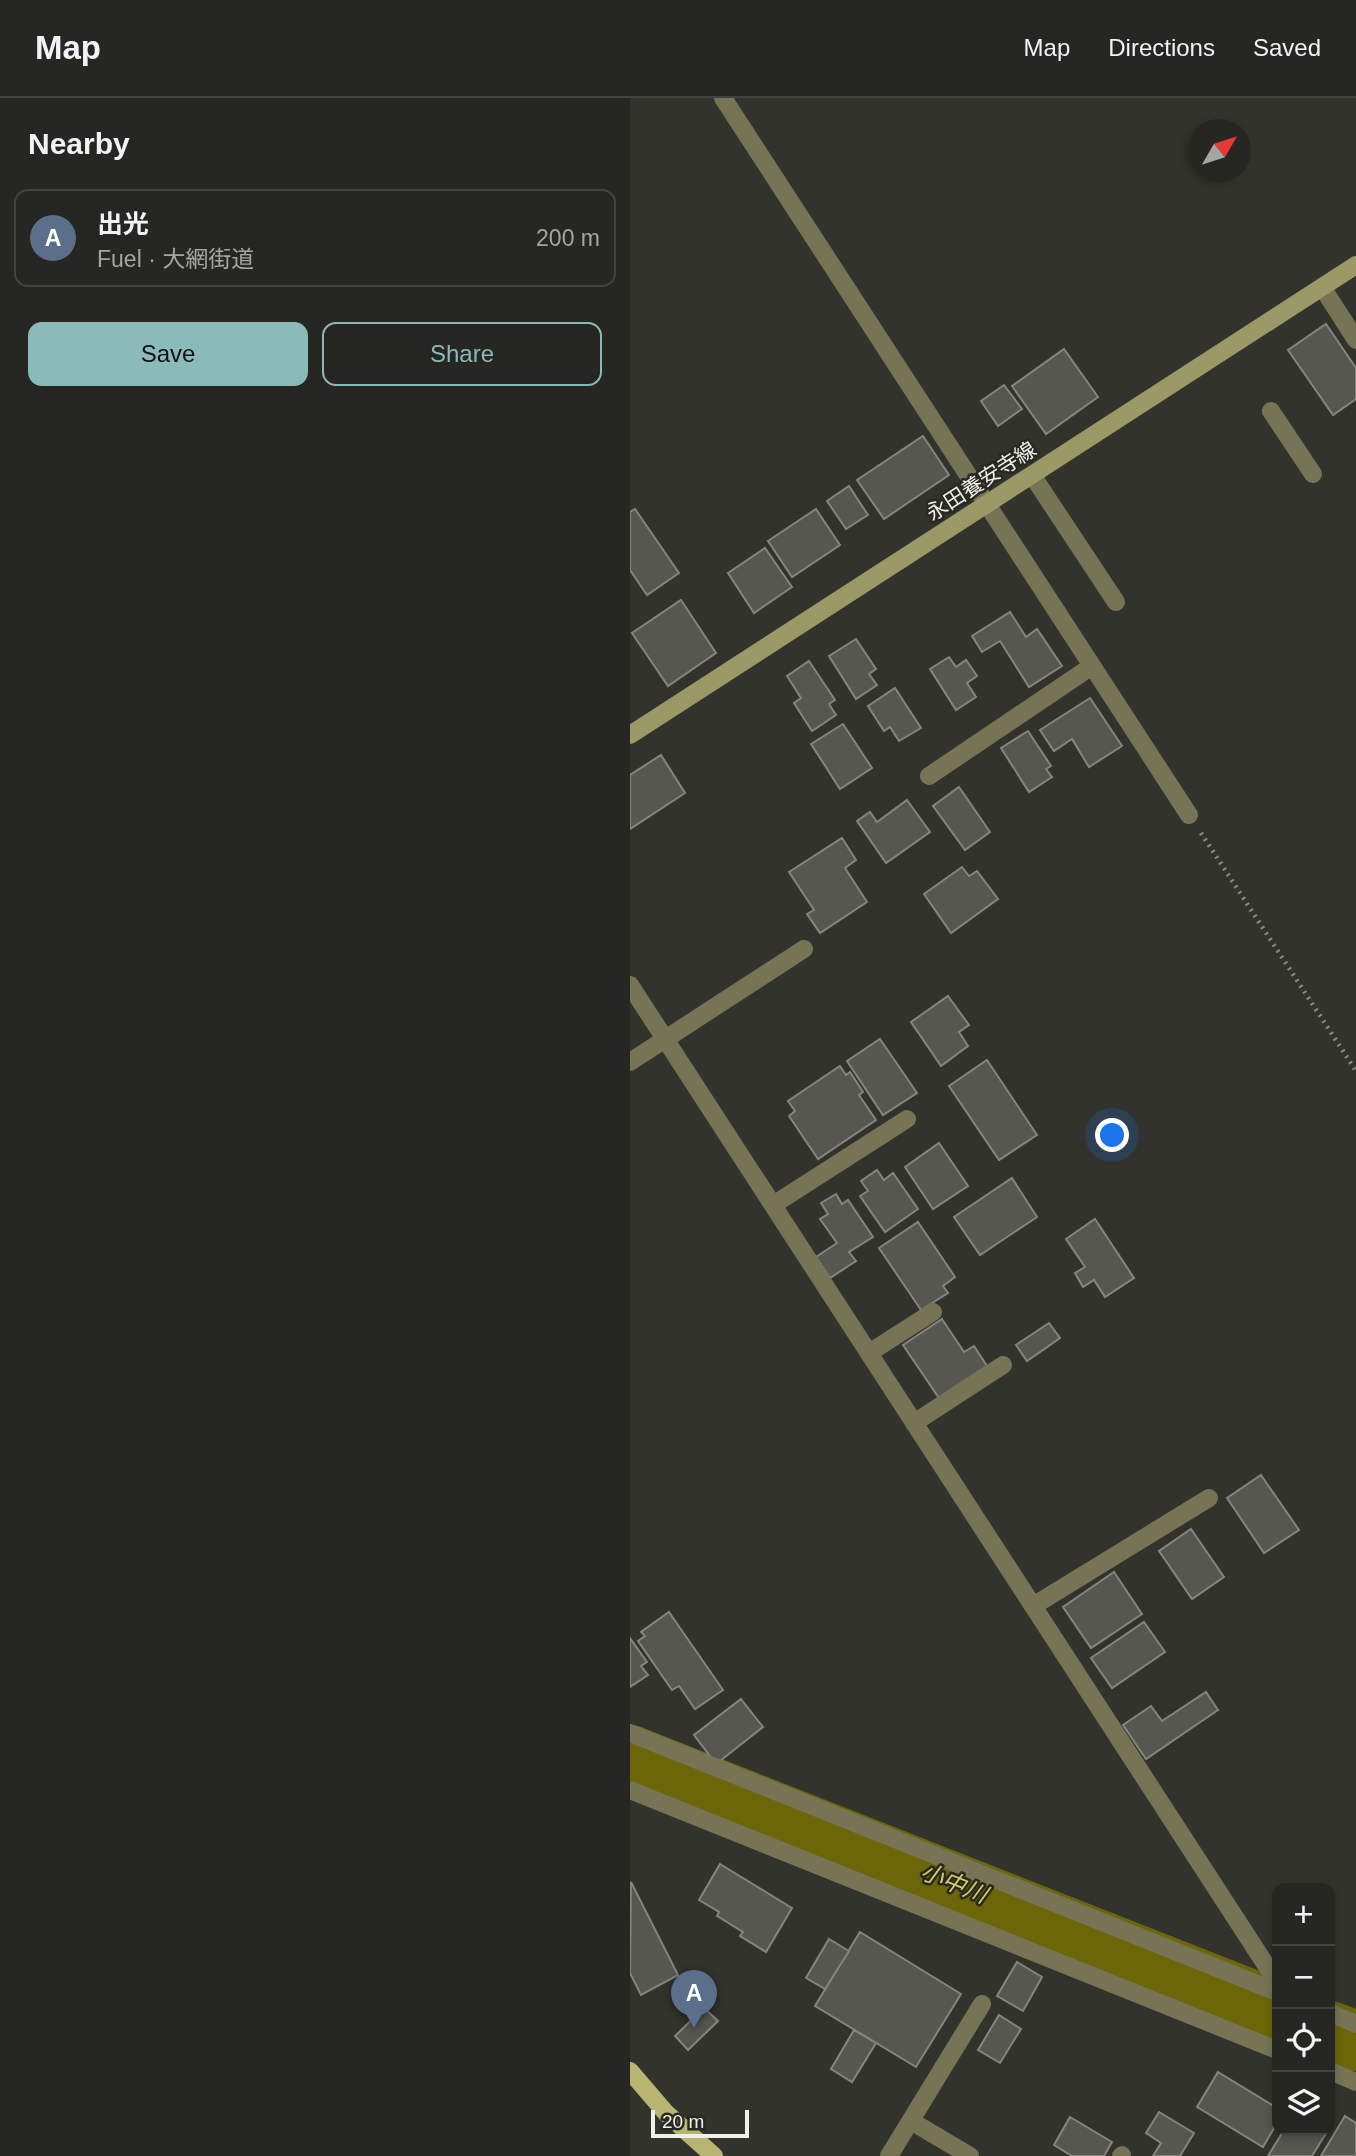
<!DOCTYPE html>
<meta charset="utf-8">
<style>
body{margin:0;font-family:Helvetica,"Noto Sans JP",sans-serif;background:#32322f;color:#f1f3f6}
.controls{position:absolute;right:21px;bottom:21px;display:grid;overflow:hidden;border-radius:14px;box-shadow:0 4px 10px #0003}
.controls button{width:63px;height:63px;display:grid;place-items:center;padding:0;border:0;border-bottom:2px solid #424340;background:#262622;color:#f1f3f6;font:35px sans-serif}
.compass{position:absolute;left:558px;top:21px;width:63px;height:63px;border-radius:50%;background:#262622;box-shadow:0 4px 10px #0003;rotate:51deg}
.scale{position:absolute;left:21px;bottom:18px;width:98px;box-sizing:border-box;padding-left:7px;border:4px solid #efefeb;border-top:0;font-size:19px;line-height:24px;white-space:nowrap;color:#efefeb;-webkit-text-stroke:5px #292923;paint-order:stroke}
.you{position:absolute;left:483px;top:1038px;width:24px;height:24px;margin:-18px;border:5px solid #fff;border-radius:50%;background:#1a73e8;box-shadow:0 0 0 10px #1a73e833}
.badge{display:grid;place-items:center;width:46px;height:46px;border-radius:50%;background:#8bbbb9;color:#fff;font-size:23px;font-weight:700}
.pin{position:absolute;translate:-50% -58px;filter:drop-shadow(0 2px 4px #0008)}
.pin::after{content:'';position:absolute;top:37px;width:24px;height:21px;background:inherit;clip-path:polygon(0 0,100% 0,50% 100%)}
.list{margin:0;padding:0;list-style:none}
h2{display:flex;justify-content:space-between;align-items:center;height:91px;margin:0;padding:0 28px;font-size:30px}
h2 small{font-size:23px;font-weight:400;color:#a4a5a5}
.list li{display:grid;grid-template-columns:46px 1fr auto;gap:21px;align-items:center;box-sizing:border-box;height:98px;margin:0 14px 14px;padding:0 14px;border:2px solid #424340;border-radius:14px}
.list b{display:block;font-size:26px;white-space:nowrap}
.list p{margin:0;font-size:23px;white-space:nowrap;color:#a4a5a5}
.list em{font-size:23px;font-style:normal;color:#a4a5a5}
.actions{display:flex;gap:14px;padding:21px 28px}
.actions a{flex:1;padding:16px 0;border:2px solid #8bbbb9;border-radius:14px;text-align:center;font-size:24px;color:#8bbbb9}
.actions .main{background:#8bbbb9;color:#111}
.icon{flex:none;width:38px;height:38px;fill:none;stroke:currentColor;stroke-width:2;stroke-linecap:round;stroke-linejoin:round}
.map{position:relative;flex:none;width:726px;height:2058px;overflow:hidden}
header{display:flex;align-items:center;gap:42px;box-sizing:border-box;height:98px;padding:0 35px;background:#262622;border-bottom:2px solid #424340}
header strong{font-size:33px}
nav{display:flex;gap:38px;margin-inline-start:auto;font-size:24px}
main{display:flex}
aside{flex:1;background:#262622}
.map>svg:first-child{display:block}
</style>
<header>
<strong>Map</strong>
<nav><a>Map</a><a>Directions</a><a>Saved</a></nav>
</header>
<main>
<aside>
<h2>Nearby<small></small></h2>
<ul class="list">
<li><span class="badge" style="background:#5c6f8a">A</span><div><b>出光</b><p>Fuel · 大網街道</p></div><em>200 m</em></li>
</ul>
<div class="actions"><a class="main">Save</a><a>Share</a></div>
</aside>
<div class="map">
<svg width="726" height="2058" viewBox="0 0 726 2058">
<rect width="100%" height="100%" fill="#33332d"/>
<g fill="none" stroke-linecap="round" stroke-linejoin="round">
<g stroke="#6c6608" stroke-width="60">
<polyline points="0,1657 647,1912"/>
<polyline points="700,1933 726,1943"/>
</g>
</g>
<g fill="#575751" stroke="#85857e" stroke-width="2">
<polygon points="696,226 726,270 726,301 703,317 658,252"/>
<polygon points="434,251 468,299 416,336 382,288"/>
<polygon points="374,287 392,311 368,328 351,303"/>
<polygon points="293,338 319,377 254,421 227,382"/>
<polygon points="219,388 238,417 216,431 197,403"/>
<polygon points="5,411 49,475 17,497 0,472 0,414"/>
<polygon points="186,411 210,447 162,479 138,443"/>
<polygon points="135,450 162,489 124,515 98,475"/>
<polygon points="51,502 86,555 38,588 2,535"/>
<polygon points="380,514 396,539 407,531 432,568 399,589 370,543 352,554 342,538"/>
<polygon points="226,541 246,571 239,576 247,587 226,601 199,558"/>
<polygon points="319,559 326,569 336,562 347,578 337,585 346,599 326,612 300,571"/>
<polygon points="179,563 205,602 199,606 206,617 182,633 164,605 171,600 157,578"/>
<polygon points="265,590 291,630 269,643 260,629 254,633 238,608"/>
<polygon points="460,600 492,648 459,669 442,641 424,653 410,632"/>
<polygon points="213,626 242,670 210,691 181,646"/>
<polygon points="398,633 421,668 416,671 422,679 399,694 371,650"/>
<polygon points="31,657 55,695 0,731 0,677"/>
<polygon points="329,689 360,734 335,752 303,708"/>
<polygon points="277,702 300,734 256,765 227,723 240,714 247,724"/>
<polygon points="212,740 226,762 215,770 237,804 190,835 177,816 184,812 159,774"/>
<polygon points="332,769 339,778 347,773 368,801 321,835 294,796"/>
<polygon points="318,898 339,927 329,934 338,948 311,968 281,924"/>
<polygon points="250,941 287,995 253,1017 217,963"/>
<polygon points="357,962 407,1037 369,1062 319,988"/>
<polygon points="210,968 216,977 220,974 233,994 229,997 246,1022 188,1061 159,1018 165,1013 158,1003"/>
<polygon points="309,1045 338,1088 303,1111 275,1069"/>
<polygon points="247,1072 254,1082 263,1075 288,1111 255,1134 230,1098 238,1093 231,1083"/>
<polygon points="382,1080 407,1119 350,1157 324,1119"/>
<polygon points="206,1096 212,1106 218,1102 243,1139 219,1154 226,1163 200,1180 186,1159 207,1145 190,1121 198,1116 191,1105"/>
<polygon points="465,1121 504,1180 475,1199 464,1182 453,1189 445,1175 455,1169 436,1141"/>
<polygon points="288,1124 325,1179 313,1188 318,1195 291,1212 249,1150"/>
<polygon points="312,1221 334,1254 344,1248 357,1268 309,1300 273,1247"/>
<polygon points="419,1225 430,1240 397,1263 386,1247"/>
<polygon points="631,1377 669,1432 634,1455 597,1400"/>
<polygon points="561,1431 594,1479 562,1501 529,1453"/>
<polygon points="484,1474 512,1516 461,1550 433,1509"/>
<polygon points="39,1514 93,1592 65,1611 49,1588 42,1592 8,1543 15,1538 11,1534"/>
<polygon points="514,1524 535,1554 482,1590 461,1560"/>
<polygon points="0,1540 17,1564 11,1568 18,1577 0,1589"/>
<polygon points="576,1594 588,1612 516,1661 493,1627 521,1608 532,1623"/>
<polygon points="111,1601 133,1629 86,1666 64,1637"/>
<polygon points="90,1766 162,1810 136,1854 110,1838 113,1834 87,1818 89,1814 69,1802"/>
<polygon points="1,1784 48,1877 11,1897 0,1875"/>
<polygon points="230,1834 331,1896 286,1969 185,1908"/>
<polygon points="199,1841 219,1853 195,1891 176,1880"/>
<polygon points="387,1864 412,1879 393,1913 367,1898"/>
<polygon points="74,1910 88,1923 58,1952 45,1938"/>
<polygon points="369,1917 391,1931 370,1965 348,1952"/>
<polygon points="224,1932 246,1945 222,1984 201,1971"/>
<polygon points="588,1974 647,2010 647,2025 633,2049 567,2009"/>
<polygon points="529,2014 564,2035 550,2058 523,2058 531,2045 516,2035"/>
<polygon points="715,2018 726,2025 726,2058 691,2058"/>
<polygon points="440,2019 482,2044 474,2058 442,2058 424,2047"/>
<polygon points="654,2032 698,2032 682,2058 638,2058"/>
</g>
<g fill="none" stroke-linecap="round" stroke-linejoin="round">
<polyline stroke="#8a8a85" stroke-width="4.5" stroke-dasharray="2 5" stroke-linecap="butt" points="571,735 726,973"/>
<g stroke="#767455" stroke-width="18">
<polyline points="692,189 726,242"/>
<polyline points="641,313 683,376"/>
<polyline points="402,377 486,504"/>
<polyline points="0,964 174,851"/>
<polyline points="143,1107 277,1021"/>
<polyline points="239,1255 303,1214"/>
<polyline points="284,1325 373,1267"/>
<polyline points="403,1508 579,1400"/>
<polyline points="281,2023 340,2058"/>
<polyline points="259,2058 352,1906"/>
<polyline points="491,2058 492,2057"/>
</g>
<g stroke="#767455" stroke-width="18">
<polyline points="93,0 559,717"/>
<polyline points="299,678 462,568"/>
<polyline points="0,887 647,1884"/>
<polyline points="0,1635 647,1894"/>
<polyline points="0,1692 647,1952"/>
<polyline points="700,1915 726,1926"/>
<polyline points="700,1973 726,1984"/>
</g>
<polyline stroke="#9b9966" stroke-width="18" points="0,637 726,167"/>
<polyline stroke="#b8b572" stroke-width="18" points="0,1973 36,2015 84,2058"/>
</g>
<g text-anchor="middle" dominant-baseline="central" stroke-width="5" stroke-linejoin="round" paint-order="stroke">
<g font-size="21" fill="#efefeb" stroke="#292923">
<text transform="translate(351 383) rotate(-33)">永田養安寺線</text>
</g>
<g font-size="23" font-style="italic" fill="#d5cf5f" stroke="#292923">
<text transform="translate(324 1785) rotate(22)">小中川</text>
</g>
</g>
</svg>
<div class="controls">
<button>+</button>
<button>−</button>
<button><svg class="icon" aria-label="locate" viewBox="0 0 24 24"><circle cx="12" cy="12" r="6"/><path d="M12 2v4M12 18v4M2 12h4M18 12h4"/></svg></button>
<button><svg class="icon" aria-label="layers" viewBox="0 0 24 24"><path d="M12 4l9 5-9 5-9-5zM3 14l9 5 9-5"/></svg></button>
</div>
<svg class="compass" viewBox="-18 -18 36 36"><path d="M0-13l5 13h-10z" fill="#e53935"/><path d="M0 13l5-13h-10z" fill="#a4a5a5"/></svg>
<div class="scale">20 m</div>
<div class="you"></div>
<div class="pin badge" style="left:64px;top:1930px;background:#5c6f8a">A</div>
</div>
</main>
